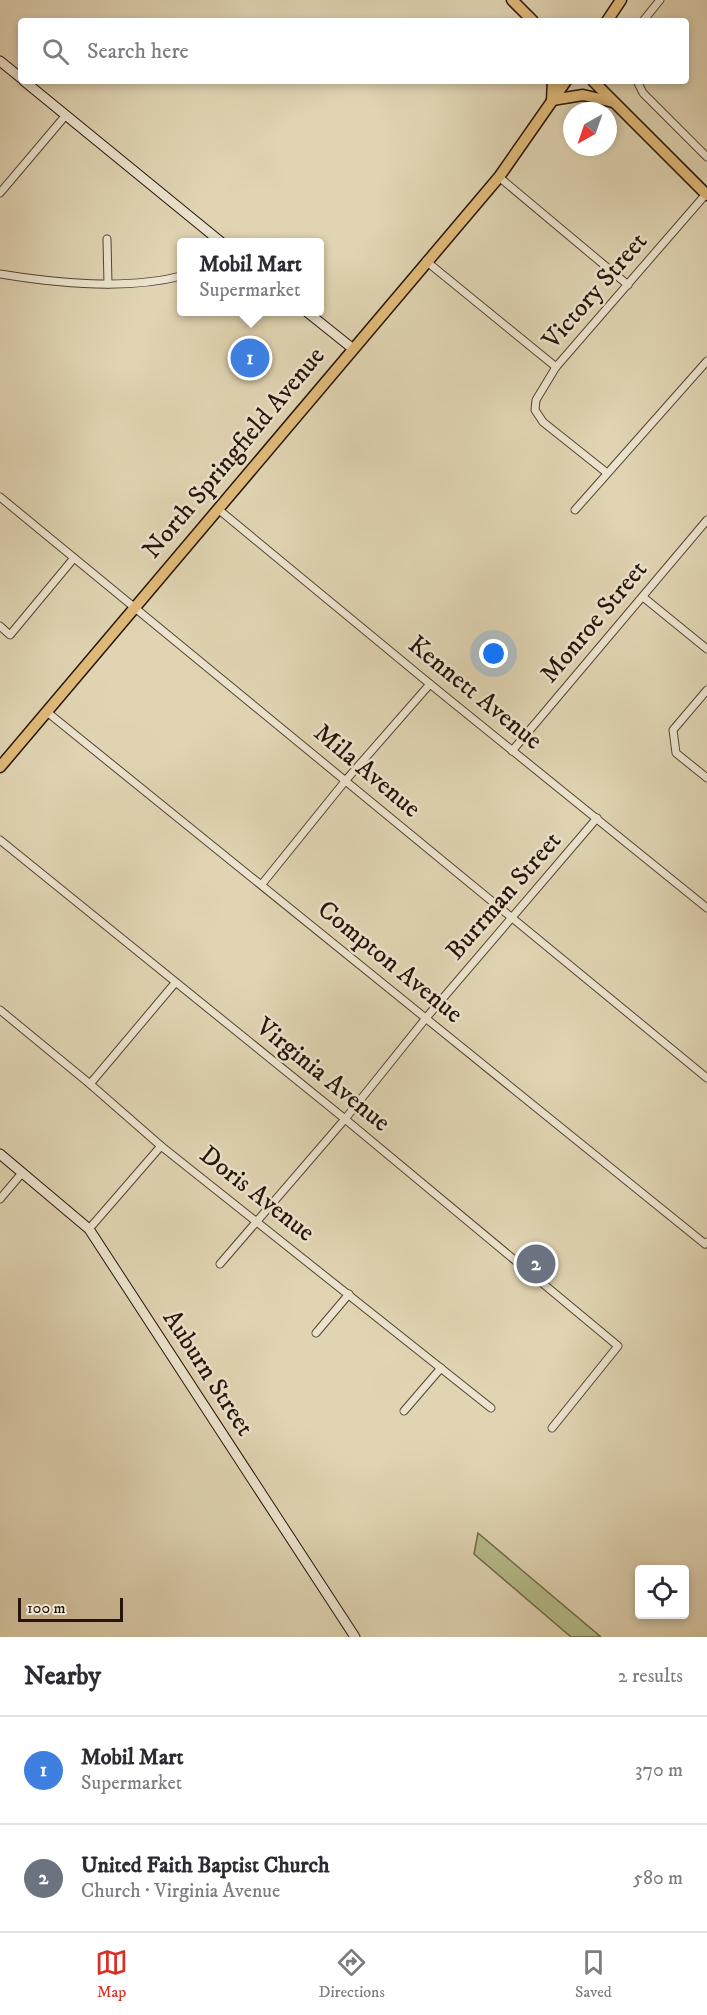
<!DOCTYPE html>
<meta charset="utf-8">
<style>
body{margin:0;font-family:"IM FELL DW Pica",serif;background:#f7f7f7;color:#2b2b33}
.controls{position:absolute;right:18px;bottom:18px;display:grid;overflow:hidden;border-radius:6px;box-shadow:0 3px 9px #0003}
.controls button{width:54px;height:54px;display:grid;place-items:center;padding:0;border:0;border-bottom:2px solid #e1e1e2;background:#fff;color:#2b2b33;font:30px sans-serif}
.compass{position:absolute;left:563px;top:102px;width:54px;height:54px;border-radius:50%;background:#fff;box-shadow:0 3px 9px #0003;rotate:220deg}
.scale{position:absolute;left:18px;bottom:15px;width:105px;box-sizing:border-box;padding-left:6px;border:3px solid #261409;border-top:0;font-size:16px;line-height:21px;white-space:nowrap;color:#261409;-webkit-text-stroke:4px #ebe3cd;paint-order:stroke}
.you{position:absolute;left:494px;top:654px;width:21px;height:21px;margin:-15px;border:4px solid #fff;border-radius:50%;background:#1a73e8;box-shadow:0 0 0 9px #1a73e833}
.badge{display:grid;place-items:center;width:39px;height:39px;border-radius:50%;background:#d93025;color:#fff;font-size:20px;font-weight:700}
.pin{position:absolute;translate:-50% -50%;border:3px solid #fff;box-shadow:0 2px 6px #0006}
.popup{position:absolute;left:177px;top:238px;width:147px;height:78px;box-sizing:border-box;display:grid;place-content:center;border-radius:6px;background:#fff;filter:drop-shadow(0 2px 4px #0005);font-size:20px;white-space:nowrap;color:#7c7c81}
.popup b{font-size:22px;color:#2b2b33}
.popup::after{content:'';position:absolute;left:50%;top:100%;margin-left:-12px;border:12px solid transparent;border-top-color:#fff}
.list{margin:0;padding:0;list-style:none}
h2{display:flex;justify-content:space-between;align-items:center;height:78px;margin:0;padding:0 24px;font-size:26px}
h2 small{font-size:20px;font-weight:400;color:#7c7c81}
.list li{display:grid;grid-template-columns:39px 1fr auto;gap:18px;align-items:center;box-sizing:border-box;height:108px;padding:0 24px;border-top:2px solid #e1e1e2}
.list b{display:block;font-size:22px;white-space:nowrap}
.list p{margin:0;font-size:20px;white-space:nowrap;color:#7c7c81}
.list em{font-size:20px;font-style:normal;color:#7c7c81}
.icon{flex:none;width:33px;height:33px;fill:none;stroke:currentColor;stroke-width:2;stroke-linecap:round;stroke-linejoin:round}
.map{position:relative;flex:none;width:707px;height:1637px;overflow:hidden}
.search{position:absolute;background:#fff;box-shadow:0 3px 9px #0003;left:18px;right:18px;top:18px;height:66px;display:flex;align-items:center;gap:15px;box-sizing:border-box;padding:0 21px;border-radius:6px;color:#7c7c81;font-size:22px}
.sheet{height:294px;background:#fff}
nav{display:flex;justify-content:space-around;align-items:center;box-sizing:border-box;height:84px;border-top:2px solid #e1e1e2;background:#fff;font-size:16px;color:#7c7c81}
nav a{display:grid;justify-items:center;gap:3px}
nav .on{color:#d93025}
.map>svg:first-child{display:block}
</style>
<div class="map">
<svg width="707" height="1637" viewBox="0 0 707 1637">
<rect width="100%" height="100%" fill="#e0d4b2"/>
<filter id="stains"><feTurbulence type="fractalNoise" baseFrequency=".00333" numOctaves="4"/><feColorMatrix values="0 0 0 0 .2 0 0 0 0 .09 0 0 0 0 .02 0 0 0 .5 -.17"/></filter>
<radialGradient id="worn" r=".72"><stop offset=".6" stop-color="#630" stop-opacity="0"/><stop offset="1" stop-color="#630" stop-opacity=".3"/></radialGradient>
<polygon fill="#b5bc8a" stroke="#6e684a" stroke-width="1.5" points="478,1533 601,1637 571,1637 474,1554"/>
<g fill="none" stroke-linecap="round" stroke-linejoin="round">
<g stroke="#544433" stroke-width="9">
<g id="minor">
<polyline points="643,21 660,0"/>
<polyline points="637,81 643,93 707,157"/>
<polyline points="499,177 628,285"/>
<polyline points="0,193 66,115"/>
<polyline points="107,239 108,284"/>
<polyline points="426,261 556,367"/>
<path d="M0,274C54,283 128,290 181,276"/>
<polyline points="607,473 543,422 535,410 536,400 556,367 706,194"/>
<polyline points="0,497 707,1078"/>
<polyline points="218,509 430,684 707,908"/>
<polyline points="575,510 707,361"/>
<polyline points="643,597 707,649"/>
<polyline points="0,626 10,635 74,558"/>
<polyline points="707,690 673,730 676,753 707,778"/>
<polyline points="47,712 705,1244 707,1242"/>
<polyline points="512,751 707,520"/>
<polyline points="0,840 345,1119 618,1346 552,1428"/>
<polyline points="262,884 346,780 430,684"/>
<polyline points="0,1010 90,1084 161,1146 491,1408"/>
<polyline points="90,1084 175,983"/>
<polyline points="0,1199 22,1173"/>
<polyline points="89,1229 161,1146"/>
<polyline points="220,1264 345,1119 426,1018 597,818"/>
<polyline points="316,1333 349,1294"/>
<polyline points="404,1411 441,1368"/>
</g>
</g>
<g stroke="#261409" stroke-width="11">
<g id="secondary">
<polyline points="0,61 21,78"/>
<polyline points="24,81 221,242"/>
<polyline points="307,312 352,348"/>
<polyline points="0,1154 89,1229 355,1637"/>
</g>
</g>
<g stroke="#261409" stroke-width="13">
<g id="primary">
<polyline points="512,0 533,21"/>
<polyline points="607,21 621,0"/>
<polyline points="553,81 552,100 583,95 613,102"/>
<polyline points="593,81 707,195"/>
<polyline points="0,767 499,177 566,81"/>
</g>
</g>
<use href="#minor" stroke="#ebe3cd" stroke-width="7"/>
<use href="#secondary" stroke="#ebe3cd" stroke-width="9"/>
<use href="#primary" stroke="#e0ba79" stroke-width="10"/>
</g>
<g text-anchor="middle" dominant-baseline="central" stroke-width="5" stroke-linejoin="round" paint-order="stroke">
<g font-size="26" fill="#261409" stroke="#ebe3cd">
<text transform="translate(595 291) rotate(-49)">Victory Street</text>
<text transform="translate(234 453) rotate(-50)">North Springfield Avenue</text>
<text transform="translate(594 622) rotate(-50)">Monroe Street</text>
<text transform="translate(475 693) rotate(39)">Kennett Avenue</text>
<text transform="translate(367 771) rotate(40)">Mila Avenue</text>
<text transform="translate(504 896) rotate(-49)">Burrman Street</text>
<text transform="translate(390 962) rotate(39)">Compton Avenue</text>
<text transform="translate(323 1075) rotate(39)">Virginia Avenue</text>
<text transform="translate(257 1194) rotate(38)">Doris Avenue</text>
<text transform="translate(208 1373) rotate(57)">Auburn Street</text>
</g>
</g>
<rect width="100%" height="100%" filter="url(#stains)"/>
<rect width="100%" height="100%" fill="url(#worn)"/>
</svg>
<div class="controls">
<button><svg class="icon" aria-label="locate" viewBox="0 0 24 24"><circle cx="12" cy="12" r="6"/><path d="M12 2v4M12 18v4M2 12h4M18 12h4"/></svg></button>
</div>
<svg class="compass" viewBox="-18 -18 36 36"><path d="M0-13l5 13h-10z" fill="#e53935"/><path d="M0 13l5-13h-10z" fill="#7c7c81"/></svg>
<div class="scale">100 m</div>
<div class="you"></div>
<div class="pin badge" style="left:250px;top:358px;background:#3f7fe0">1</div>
<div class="popup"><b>Mobil Mart</b>Supermarket</div>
<div class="pin badge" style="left:536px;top:1264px;background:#6b7280">2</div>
<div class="search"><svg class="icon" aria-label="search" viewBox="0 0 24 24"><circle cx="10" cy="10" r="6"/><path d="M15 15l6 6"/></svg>Search here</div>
</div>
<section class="sheet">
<h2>Nearby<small>2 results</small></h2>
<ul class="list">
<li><span class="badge" style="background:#3f7fe0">1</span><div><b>Mobil Mart</b><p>Supermarket</p></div><em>370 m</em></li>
<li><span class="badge" style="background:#6b7280">2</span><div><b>United Faith Baptist Church</b><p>Church · Virginia Avenue</p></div><em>580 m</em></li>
</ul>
</section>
<nav>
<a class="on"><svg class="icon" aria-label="map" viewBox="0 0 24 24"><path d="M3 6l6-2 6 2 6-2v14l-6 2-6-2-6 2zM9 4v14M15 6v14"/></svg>Map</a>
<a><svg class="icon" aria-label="directions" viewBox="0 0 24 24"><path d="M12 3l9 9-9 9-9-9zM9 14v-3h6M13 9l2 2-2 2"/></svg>Directions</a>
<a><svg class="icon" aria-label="saved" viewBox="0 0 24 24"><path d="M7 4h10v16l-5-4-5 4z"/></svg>Saved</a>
</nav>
